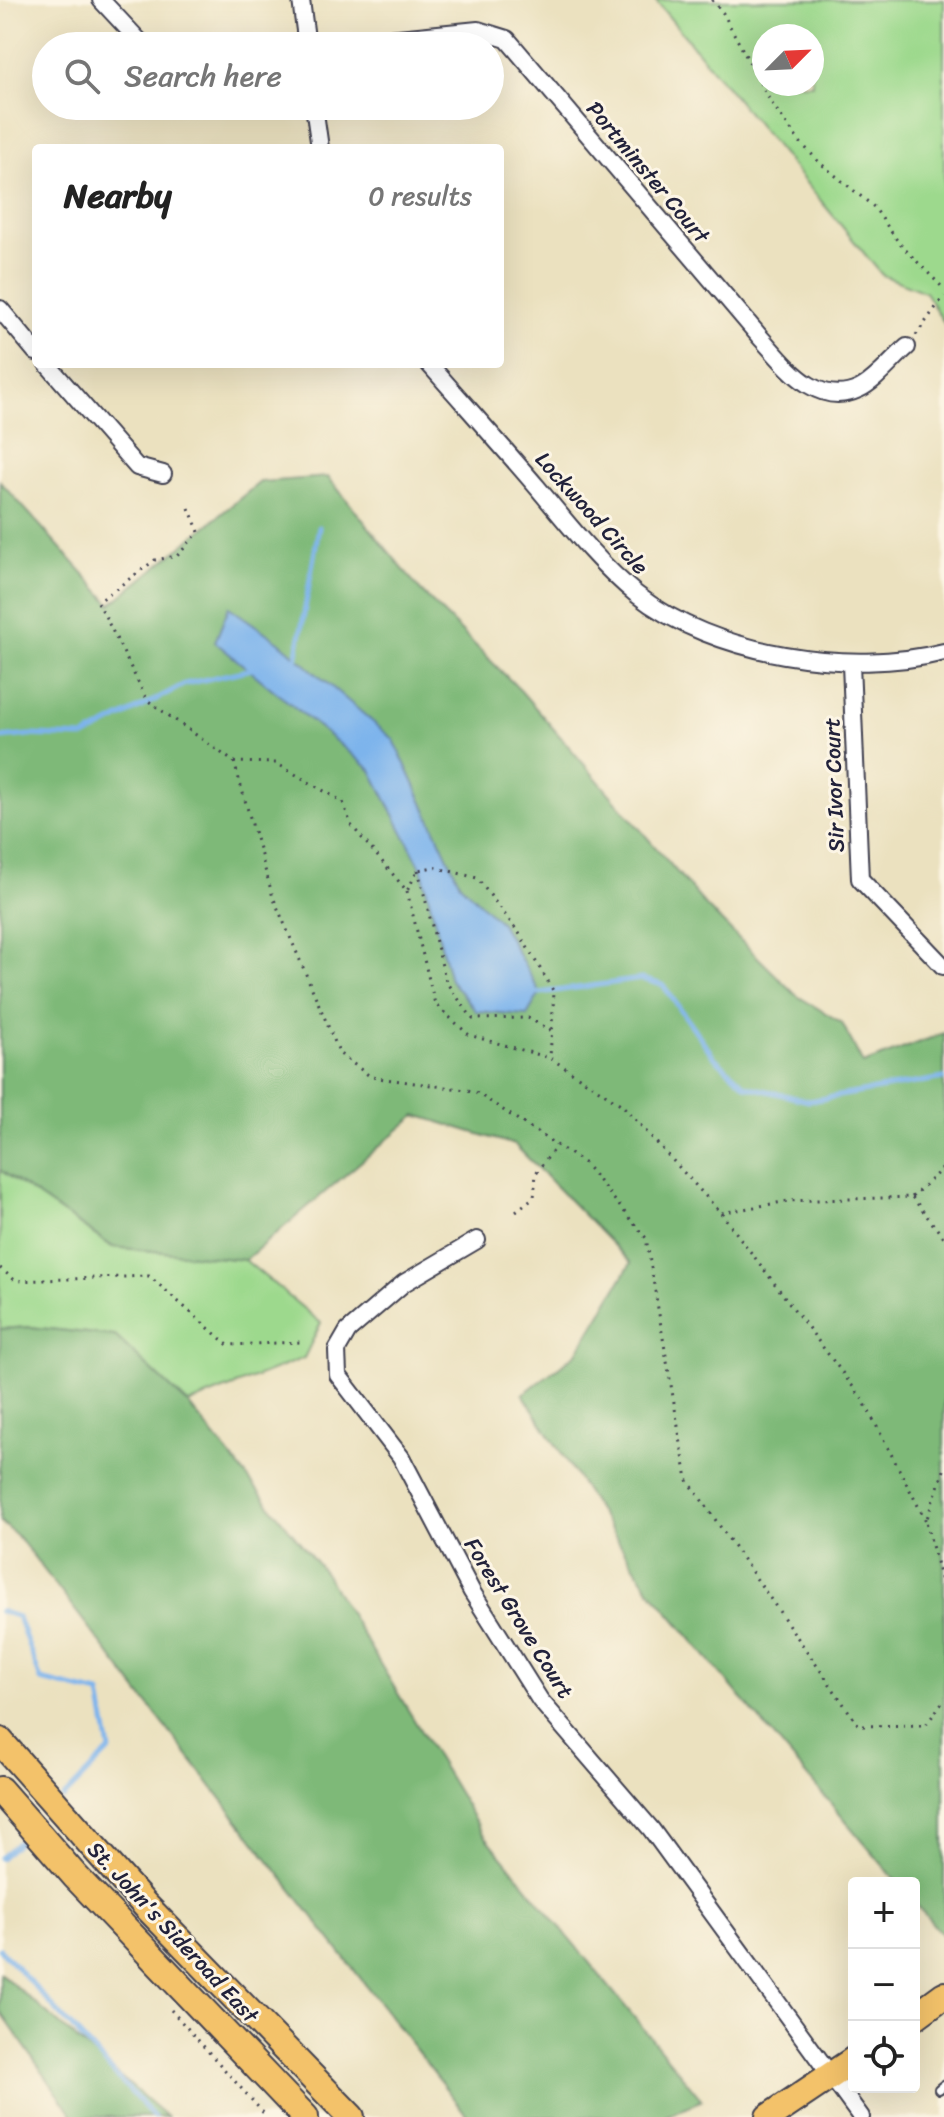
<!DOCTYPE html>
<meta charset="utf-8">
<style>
body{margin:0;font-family:Sriracha,sans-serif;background:#f2f2f2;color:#222}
.controls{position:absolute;right:24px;bottom:24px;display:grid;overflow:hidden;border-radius:8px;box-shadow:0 8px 32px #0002}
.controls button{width:72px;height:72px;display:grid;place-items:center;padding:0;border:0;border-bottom:2px solid #e0e0e0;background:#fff;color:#222;font:40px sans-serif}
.compass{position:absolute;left:752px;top:24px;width:72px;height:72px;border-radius:50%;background:#fff;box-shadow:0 8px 32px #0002;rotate:66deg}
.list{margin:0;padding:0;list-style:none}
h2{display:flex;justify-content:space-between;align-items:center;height:104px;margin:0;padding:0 32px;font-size:34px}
h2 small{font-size:26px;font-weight:400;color:#767676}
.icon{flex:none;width:44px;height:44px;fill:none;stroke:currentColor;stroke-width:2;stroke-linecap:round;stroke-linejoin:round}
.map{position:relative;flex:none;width:944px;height:2117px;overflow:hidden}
.search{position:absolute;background:#fff;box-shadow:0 8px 32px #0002;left:32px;top:32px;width:472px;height:88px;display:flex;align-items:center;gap:20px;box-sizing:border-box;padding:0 28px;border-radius:44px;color:#767676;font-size:30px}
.panel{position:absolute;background:#fff;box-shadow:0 8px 32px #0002;left:32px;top:144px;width:472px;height:224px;border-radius:8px}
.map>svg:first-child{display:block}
</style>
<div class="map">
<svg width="944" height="2117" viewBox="0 0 944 2117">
<rect width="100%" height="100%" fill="#fcf5e5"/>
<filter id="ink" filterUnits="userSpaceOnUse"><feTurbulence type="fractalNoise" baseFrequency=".0125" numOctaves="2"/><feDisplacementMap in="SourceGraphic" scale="16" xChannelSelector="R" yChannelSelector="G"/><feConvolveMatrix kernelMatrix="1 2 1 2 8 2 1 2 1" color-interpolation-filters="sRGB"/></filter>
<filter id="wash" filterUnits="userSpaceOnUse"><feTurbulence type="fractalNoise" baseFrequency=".006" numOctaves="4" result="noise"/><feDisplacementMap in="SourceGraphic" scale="32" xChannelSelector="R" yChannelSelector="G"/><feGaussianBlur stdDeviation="1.8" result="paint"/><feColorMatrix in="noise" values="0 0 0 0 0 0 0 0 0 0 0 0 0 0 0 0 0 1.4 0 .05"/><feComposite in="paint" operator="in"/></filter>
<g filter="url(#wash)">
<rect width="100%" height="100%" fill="#ebe1bf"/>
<g fill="#9dd98d" stroke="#607e64" stroke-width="2" fill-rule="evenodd">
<path d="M655,0H944V323L925,292L882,275ZM812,36V84H764V36Z"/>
<polygon points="0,1170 112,1247 245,1260 321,1323 304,1358 188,1404 115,1336 30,1327 0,1329"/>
</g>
<g fill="#7eb978" stroke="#506e5a" stroke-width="2">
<polygon points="328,477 420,590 521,691 707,907 796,995 842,1023 863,1064 944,1033 944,1937 914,1902 914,1883 898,1883 649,1589 523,1394 577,1353 631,1263 515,1145 416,1115 245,1260 113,1247 0,1170 0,481 111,604 260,482"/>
<polygon points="30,1327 115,1336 188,1404 325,1573 482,1832 702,2100 664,2117 468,2117 20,1539 0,1521 0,1329"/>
<polygon points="0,1973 167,2117 74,2117 0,2011"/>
</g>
<polygon fill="#7db4ec" stroke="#506b94" stroke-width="2" points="229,607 279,642 394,740 460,884 501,923 540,993 527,1015 476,1011 450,980 421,867 371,770 215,642"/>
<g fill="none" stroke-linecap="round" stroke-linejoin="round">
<g stroke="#7db4ec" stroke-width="5">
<polyline points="296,660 319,527"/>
<polyline points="0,738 30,735 84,737 185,684 252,669"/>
<polyline points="540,993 642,979 663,985 714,1057 746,1086 809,1101 944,1078"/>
<polyline points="0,1611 18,1617 41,1680 100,1694 110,1750 63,1798"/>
<polyline points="0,1858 28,1834"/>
<polyline points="0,1949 154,2117"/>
</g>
</g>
</g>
<g filter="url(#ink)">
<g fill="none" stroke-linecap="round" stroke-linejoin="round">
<g stroke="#403f4f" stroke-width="12">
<polyline id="service" points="939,2089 944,2085"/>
</g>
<g stroke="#403f4f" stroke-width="20">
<g id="minor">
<polyline points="101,0 144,46"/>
<polyline points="301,0 307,46"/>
<path d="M319,46L478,30L507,39L760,337C785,364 816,409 859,389C876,381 893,359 907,347"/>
<polyline points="314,106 320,148"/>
<polyline points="0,309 36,352"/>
<polyline points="47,364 137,467 163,474"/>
<path d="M429,364C465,405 502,446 537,487C568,524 599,564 636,594C713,655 851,676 944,652"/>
<polyline points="851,664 860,879 943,966"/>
<polyline points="477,1240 404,1283 348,1331 337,1350 338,1375 401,1457 472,1592 540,1700 651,1829 861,2117"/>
</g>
</g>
<g stroke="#403f4f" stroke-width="30">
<g id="primary">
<polyline points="0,1741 145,1905 351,2117"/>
<polyline points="0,1790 75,1876 305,2117"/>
<polyline points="914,2017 944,1995"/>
<polyline points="769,2117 854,2060"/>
</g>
</g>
<g stroke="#403f4f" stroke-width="3" stroke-dasharray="2 6" stroke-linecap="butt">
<polyline points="712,0 723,13 770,101 799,141 820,163 874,207 899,243 944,289"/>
<polyline points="916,335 944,296"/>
<polyline points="189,508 199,532 177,556 155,560 98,602 147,700 234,762 276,763 343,802 351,825 407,891 418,870 434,867 477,878 519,933 554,992 550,1058 622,1105 721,1213 788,1201 912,1197 944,1238"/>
<polyline points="234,762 273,897 340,1054 371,1077 474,1091 584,1163 646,1238 687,1479 859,1726 926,1725 944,1700"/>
<polyline points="418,870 446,982 473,1019 528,1018 552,1031"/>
<polyline points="407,891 435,1004 469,1035 550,1058"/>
<polyline points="912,1197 944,1167"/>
<polyline points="516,1211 534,1197 536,1173 556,1146"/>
<polyline points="721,1213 863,1400 926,1521"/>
<polyline points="0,1268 16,1281 149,1276 228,1345 302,1342"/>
<polyline points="944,1470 926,1521 944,1594"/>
<polyline points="171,2010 267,2117"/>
</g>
<use href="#service" stroke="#fff" stroke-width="8"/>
<use href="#minor" stroke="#fff" stroke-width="16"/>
<use href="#primary" stroke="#f3c26a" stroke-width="26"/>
</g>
</g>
<g text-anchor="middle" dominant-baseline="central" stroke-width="6" stroke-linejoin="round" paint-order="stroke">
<g font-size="22" fill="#22223b" stroke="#fcf5e5">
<text transform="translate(648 172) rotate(50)">Portminster Court</text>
<text transform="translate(592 513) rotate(48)">Lockwood Circle</text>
<text transform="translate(834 785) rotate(-92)">Sir Ivor Court</text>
<text transform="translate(519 1618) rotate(58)">Forest Grove Court</text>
<text transform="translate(173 1932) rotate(47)">St. John's Sideroad East</text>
</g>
</g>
</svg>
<div class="controls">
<button>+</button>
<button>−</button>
<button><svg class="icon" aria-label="locate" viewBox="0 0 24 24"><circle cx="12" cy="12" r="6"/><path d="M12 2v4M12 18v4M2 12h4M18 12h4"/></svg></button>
</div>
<svg class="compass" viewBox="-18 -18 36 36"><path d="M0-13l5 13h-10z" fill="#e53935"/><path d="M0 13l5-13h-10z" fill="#767676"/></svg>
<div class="search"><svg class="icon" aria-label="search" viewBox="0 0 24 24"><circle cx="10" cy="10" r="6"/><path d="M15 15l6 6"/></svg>Search here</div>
<section class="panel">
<h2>Nearby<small>0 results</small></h2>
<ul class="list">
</ul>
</section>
</div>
